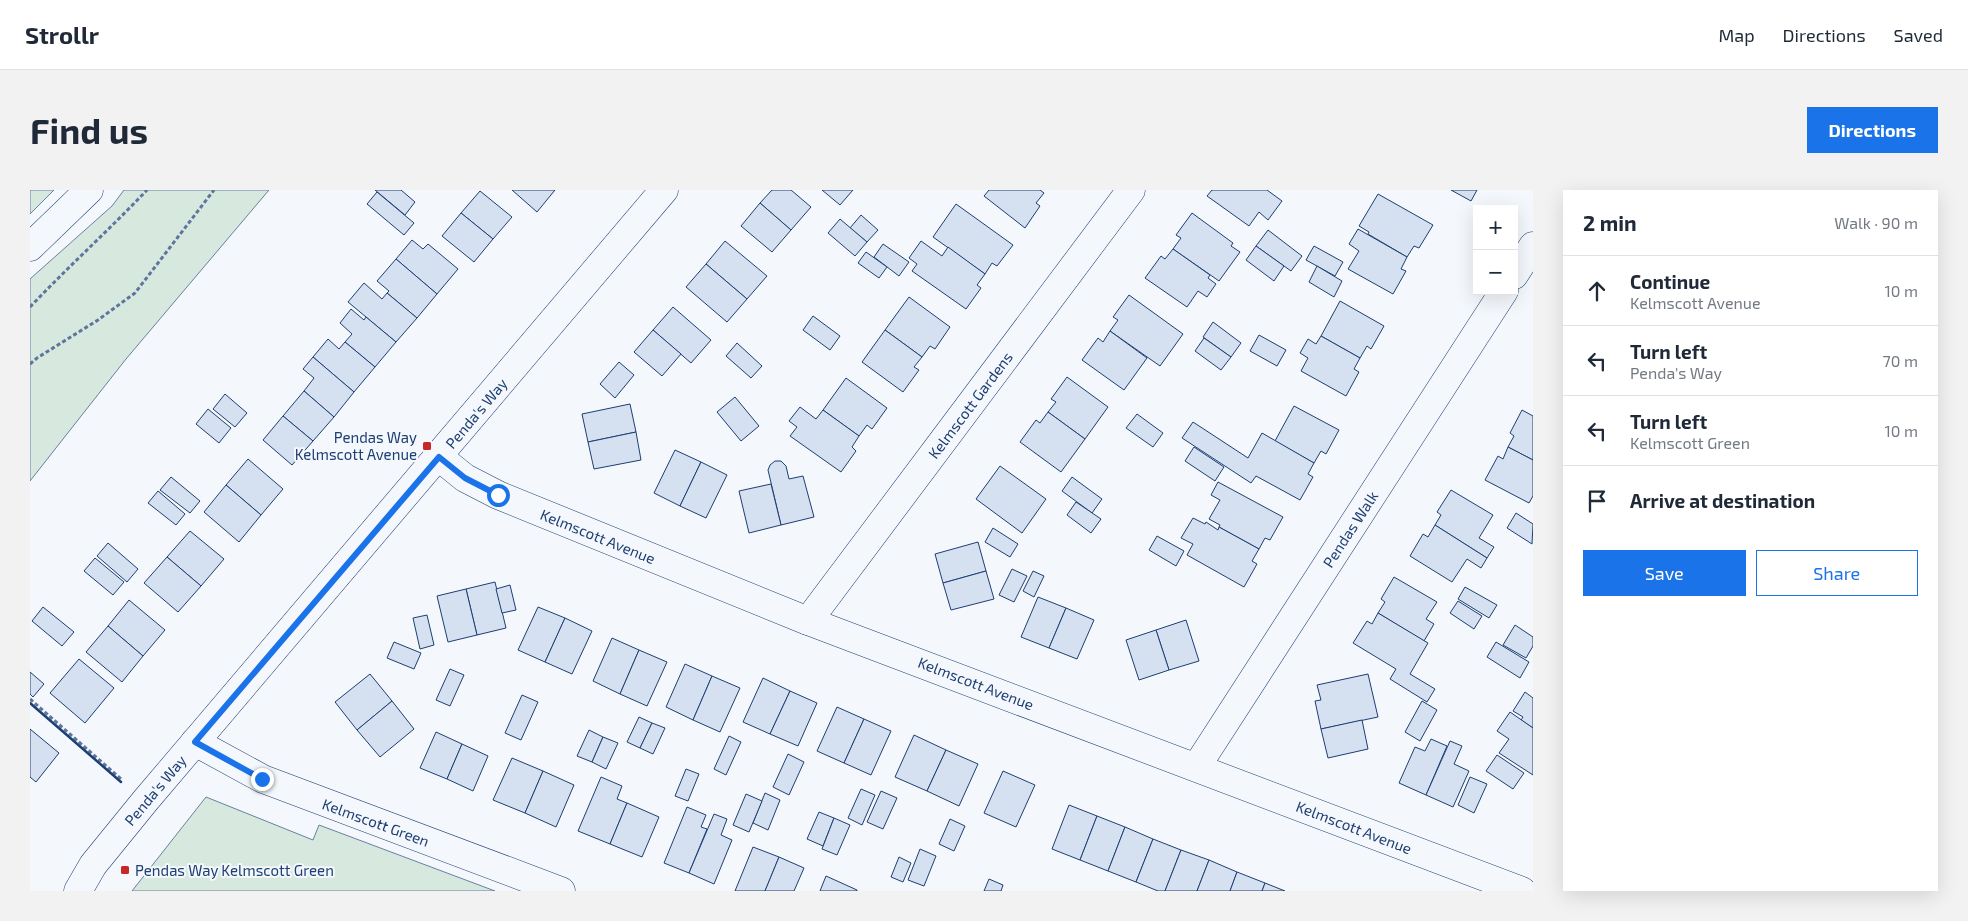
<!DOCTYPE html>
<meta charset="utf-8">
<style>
body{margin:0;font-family:"Exo 2",sans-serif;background:#f2f2f3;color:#1f2937}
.controls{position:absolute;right:15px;top:15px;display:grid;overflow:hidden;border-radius:0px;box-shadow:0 5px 20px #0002}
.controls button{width:45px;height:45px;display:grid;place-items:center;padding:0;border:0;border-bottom:1px solid #e0e1e3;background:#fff;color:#1f2937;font:25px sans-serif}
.stop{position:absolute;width:15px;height:15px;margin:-11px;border:4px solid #1a73e8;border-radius:50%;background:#fff}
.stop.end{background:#1a73e8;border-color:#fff;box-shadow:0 1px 5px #0008}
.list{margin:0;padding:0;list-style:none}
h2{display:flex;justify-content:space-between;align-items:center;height:65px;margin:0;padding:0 20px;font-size:21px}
h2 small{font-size:16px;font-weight:400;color:#747a83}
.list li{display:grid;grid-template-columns:32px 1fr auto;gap:15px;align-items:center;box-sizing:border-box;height:70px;padding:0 20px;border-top:1px solid #e0e1e3}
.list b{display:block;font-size:19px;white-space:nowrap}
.list p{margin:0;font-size:16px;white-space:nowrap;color:#747a83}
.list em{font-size:16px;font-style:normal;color:#747a83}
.actions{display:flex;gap:10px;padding:15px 20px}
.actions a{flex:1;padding:11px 0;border:1px solid #1a73e8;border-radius:0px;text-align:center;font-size:18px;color:#1a73e8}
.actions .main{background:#1a73e8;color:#fff}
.icon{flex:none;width:28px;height:28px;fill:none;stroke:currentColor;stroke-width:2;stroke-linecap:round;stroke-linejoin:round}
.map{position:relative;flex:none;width:1503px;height:701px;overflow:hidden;border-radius:0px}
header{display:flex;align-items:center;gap:30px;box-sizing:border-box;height:70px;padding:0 25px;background:#fff;border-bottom:1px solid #e0e1e3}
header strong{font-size:24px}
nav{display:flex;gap:28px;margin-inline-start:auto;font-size:18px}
.intro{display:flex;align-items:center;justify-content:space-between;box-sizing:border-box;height:120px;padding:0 30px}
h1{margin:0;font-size:35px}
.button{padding:12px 22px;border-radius:0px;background:#1a73e8;color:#fff;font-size:18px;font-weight:700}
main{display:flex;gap:30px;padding:0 30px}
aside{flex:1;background:#fff;border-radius:0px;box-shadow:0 5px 20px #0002}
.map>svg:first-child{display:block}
</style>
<header>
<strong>Strollr</strong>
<nav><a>Map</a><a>Directions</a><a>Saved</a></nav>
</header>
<div class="intro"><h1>Find us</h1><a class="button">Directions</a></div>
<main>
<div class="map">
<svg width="1503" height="701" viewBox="0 0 1503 701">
<rect width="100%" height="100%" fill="#f4f7fb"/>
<g fill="#d7e8df" stroke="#687fa3">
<polygon points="0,0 24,0 0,24"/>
<polygon points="94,0 239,0 96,169 0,291 0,89 82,16"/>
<polygon points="176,607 283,650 289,635 465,701 102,701"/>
</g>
<g fill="#d5e0f0" stroke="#1d3f73">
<polygon points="345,0 371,0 385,12 375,25"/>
<polygon points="482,0 525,0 507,22"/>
<polygon points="742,0 761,0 781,17 761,40 730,13"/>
<polygon points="792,0 823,0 810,15"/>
<polygon points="959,0 1010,0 1014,3 1006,13 1010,16 995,38 954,6"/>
<polygon points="1182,0 1237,0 1252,11 1238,30 1229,22 1219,36 1177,6"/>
<polygon points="1421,0 1447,0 1441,11"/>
<polygon points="450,1 482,27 463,49 431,23"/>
<polygon points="347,2 384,33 374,45 337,14"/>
<polygon points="1348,4 1403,35 1389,58 1384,56 1377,67 1338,44 1339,42 1329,36"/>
<polygon points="730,13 761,40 742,62 711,36"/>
<polygon points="926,14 983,55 967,76 962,73 955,84 903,47"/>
<polygon points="431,23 463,49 444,72 412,46"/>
<polygon points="1162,23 1203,53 1201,56 1210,62 1189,91 1143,59 1151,48 1146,45"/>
<polygon points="831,25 848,40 837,52 820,38"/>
<polygon points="810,29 837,52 825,66 798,43"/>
<polygon points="1328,39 1377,67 1371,79 1376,81 1363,104 1318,79 1329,61 1319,54"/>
<polygon points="1238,40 1272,66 1261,81 1226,56"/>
<polygon points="382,50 393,59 398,54 428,79 407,104 366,69"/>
<polygon points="695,51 737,86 717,109 676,74"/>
<polygon points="891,51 912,66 918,57 955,84 947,95 951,98 936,119 882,81 887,74 879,68"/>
<polygon points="853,54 879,72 869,86 844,67"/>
<polygon points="1226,56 1254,76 1244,91 1216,70"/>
<polygon points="1284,56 1313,72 1305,86 1276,70"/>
<polygon points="1143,59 1180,85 1178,88 1186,94 1177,107 1168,101 1157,117 1115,88 1131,66 1135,69"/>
<polygon points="836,62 857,77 849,88 828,73"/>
<polygon points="366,69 407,104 387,128 357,103 359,101 347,91"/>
<polygon points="676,74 717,109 697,132 656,97"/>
<polygon points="1287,76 1312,91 1304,107 1279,92"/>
<polygon points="334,93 352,109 357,103 387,128 366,152 318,112"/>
<polygon points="1099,105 1153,144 1130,176 1080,141 1088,130 1083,127"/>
<polygon points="879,107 920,137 905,159 900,156 892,167 855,140"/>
<polygon points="1310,111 1354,136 1341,159 1337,156 1330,168 1291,146"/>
<polygon points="643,117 681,150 661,173 623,140"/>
<polygon points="321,119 334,130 336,127 366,152 345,177 315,152 322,144 310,133"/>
<polygon points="783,126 810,146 800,160 773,140"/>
<polygon points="1183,132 1211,153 1201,167 1173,147"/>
<polygon points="623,140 651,164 632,186 604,162"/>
<polygon points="855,140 892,167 884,177 889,180 873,202 832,172"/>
<polygon points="1080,141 1117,168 1094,200 1052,170 1068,148 1073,152"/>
<polygon points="1229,145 1256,160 1247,176 1220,161"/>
<polygon points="1291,146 1330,168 1324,179 1329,182 1316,206 1271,181 1278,168 1270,163 1278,149 1286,154"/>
<polygon points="1174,148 1201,167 1191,180 1165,161"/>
<polygon points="298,149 309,159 315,152 345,177 324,202 283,167"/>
<polygon points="707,153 732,176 721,188 696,166"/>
<polygon points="283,167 324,202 304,227 274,201 284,188 273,179"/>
<polygon points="589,172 604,185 585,208 570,194"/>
<polygon points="1037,187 1078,217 1055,249 1018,222 1026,212 1021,209"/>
<polygon points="816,188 857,218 842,239 837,235 829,246 793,220"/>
<polygon points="274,201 304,227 283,251 253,226"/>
<polygon points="195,204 217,223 205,237 183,219"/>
<polygon points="705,207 729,236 711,251 687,222"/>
<polygon points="600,214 606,242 558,252 552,224"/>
<polygon points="1264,216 1309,240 1296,264 1291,261 1284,273 1245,251"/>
<polygon points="770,217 786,229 793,220 829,246 822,257 826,261 811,282 760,246 767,237 759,231"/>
<polygon points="178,219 201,238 189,253 166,234"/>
<polygon points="1492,220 1503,226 1503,270 1478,257 1484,246 1480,243"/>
<polygon points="1018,222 1055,249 1031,282 990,252 1006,230 1010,233"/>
<polygon points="1107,224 1133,243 1123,257 1096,238"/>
<polygon points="253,226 283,251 262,275 233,250"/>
<polygon points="1163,232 1218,268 1232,243 1284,273 1278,284 1283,287 1270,310 1226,286 1221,293 1152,248"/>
<polygon points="606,242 611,270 564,279 558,252"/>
<polygon points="1164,257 1194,277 1185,291 1155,271"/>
<polygon points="1478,257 1503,270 1503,306 1499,313 1455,290 1468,266 1473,269"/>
<polygon points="645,260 671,272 650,316 624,303"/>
<polygon points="218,269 253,299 231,325 196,295"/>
<polygon points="745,271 751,271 756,276 759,289 773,286 784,327 751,335 738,280 740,275"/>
<polygon points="671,272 697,285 676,328 650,316"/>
<polygon points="970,276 1016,309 992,343 946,309"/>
<polygon points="141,287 170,311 160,323 130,300"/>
<polygon points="1042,287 1072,309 1062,323 1032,301"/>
<polygon points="1188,292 1253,327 1240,350 1235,348 1229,359 1189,337 1190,335 1179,329 1190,310 1181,305"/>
<polygon points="741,294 751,335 719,343 709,301"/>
<polygon points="196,295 231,325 209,352 174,322"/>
<polygon points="1421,300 1463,325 1449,348 1464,357 1457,368 1405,335 1411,325 1407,322"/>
<polygon points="128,301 155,324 146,335 118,313"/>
<polygon points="1046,312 1071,329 1061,343 1037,325"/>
<polygon points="1486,323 1503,334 1502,354 1477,338"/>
<polygon points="1163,328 1175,334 1176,332 1188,340 1189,337 1229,359 1222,371 1227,374 1214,397 1157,365 1163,354 1151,348"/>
<polygon points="1405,335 1457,368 1451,378 1437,369 1422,392 1380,366 1393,344 1398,347"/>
<polygon points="963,338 988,354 980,367 955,352"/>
<polygon points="160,341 194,369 171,396 137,367"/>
<polygon points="1127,346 1154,361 1146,376 1119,360"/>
<polygon points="948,352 956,381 913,393 905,364"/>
<polygon points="78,353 108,379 97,392 67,366"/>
<polygon points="137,367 171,396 148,422 114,393"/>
<polygon points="65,368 94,392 83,405 54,381"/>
<polygon points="982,379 997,386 984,412 969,405"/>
<polygon points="956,381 964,409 921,420 913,393"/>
<polygon points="1003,381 1014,386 1004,407 993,401"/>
<polygon points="1364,387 1407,412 1396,429 1404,434 1394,451 1348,423 1355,412 1351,409"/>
<polygon points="465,392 476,438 447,445 436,399"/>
<polygon points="480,395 486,420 472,423 466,399"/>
<polygon points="1435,397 1467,415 1459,428 1428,409"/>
<polygon points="436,399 447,445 418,452 407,406"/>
<polygon points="1008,407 1036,418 1019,458 991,447"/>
<polygon points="99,410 135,440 113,466 78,436"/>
<polygon points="1428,411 1452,426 1444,439 1420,423"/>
<polygon points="13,417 44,442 32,456 2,431"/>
<polygon points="508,417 535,428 515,472 488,460"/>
<polygon points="1036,418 1064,430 1047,469 1019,458"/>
<polygon points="1348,423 1398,453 1380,484 1405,499 1397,512 1360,489 1366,479 1323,453 1337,431 1342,434"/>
<polygon points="397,425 404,455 390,459 383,428"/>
<polygon points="535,428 562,441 542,484 515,472"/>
<polygon points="1156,430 1169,471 1139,480 1126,440"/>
<polygon points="1485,435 1503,447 1503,456 1496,468 1473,455"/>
<polygon points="78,436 113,466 92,492 56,462"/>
<polygon points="1126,440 1139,480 1109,490 1096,450"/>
<polygon points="582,448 609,460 590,504 563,491"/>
<polygon points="364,452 391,463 384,479 357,468"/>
<polygon points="1466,452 1499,472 1490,488 1457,467"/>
<polygon points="609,460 637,472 617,516 590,504"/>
<polygon points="49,469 84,498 55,533 20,503"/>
<polygon points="655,474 682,486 663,530 636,517"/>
<polygon points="420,479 434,485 420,516 406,510"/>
<polygon points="0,482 14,494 3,507 0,504"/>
<polygon points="340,484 362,511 327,540 305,512"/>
<polygon points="1338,484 1348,527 1291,539 1285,511 1291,510 1287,495"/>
<polygon points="682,486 710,498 690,542 663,530"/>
<polygon points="733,488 760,501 740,544 713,532"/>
<polygon points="760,501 787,513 768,556 740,544"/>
<polygon points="1495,502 1503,508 1503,538 1491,530 1493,527 1483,521"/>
<polygon points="492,505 508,512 491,550 475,543"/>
<polygon points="362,511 384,539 350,567 327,540"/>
<polygon points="1392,511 1407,520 1390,551 1375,542"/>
<polygon points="807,517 834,529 814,573 787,561"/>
<polygon points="1480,522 1503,538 1503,585 1469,563 1479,549 1467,541"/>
<polygon points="609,527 622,533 610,558 597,552"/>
<polygon points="834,529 861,541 841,585 814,573"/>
<polygon points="1332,530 1338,559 1298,568 1291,539"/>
<polygon points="622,533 635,538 623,564 610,558"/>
<polygon points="0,539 29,563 6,592 0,587"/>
<polygon points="559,540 573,547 562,572 547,566"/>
<polygon points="406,542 432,554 417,589 390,578"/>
<polygon points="884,545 916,560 897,601 865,587"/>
<polygon points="699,546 711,552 696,585 684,579"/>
<polygon points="573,547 588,553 576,579 562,572"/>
<polygon points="1401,549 1417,556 1396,605 1369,593 1385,557 1395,561"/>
<polygon points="1420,551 1432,556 1424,574 1439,581 1423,617 1396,605"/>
<polygon points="432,554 458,566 443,601 417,589"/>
<polygon points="916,560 948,574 929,616 897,601"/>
<polygon points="758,564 774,572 759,605 743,597"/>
<polygon points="1467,565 1494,583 1483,599 1456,581"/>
<polygon points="482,568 513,581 495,623 463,610"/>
<polygon points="656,579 669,584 658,611 645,606"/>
<polygon points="513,581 544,595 526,637 495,623"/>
<polygon points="973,581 1005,595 986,637 954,623"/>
<polygon points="571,587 592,596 587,609 597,613 580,654 548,641"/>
<polygon points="1440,587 1457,594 1444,623 1428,615"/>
<polygon points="831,599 845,605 832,635 818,628"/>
<polygon points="851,601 867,608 853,639 837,632"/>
<polygon points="735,603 750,610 738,640 723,633"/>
<polygon points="716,604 732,611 719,642 703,635"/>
<polygon points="597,613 629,627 612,667 580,654"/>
<polygon points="1039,615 1067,626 1050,670 1022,659"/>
<polygon points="657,617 676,625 671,637 677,639 659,683 634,673"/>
<polygon points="789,622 804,628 793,656 777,649"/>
<polygon points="684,624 697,629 691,645 702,650 684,694 659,683"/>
<polygon points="1067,626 1095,637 1078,681 1050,670"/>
<polygon points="804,628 820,635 807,665 792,659"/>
<polygon points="920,629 935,636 924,661 909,654"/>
<polygon points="1095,637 1123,649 1106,692 1078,681"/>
<polygon points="1123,649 1151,660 1135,701 1128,701 1106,692"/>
<polygon points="723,657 749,667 735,701 705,701"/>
<polygon points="890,659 906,666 894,696 878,690"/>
<polygon points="1151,660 1179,670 1167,701 1135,701"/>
<polygon points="749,667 774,678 764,701 735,701"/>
<polygon points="869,667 881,673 873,692 861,687"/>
<polygon points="1179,670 1207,682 1200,701 1167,701"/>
<polygon points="1207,682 1235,693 1232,701 1200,701"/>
<polygon points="796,686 827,700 827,701 790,701"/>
<polygon points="959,689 973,695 971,701 954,701"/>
<polygon points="1235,693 1255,701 1232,701"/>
</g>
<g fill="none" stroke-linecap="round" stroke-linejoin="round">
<g stroke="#1d3f73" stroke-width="29">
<g id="minor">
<polyline points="0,57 59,0"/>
<polyline points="1484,85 1503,56"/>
<polyline points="409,267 435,288 468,305 778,431 1492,701"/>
<polyline points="778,431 1101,0"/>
<polyline points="165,552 233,589 531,701"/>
<polyline points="1167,576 1474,101"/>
<polyline points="48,701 63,675 115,611 634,0"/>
</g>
</g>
<g stroke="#5e769c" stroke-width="3" stroke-dasharray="4 2.5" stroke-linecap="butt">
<path d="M0,117C38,77 79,40 117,0"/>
<polyline points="0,174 7,168 68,130 105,103 184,0"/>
<polyline points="0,509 91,589"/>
</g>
<use href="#minor" stroke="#f4f7fb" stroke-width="28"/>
<polyline stroke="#1d3f73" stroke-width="2.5" points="0,513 91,592"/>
</g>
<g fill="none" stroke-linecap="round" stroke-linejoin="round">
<polyline stroke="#1a73e8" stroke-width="6" points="232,589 165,552 409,267 435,288 468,305"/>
</g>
<g fill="#c62828" stroke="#f4f7fb" stroke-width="2">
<rect x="392" y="251" width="10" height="10" rx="2.5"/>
<rect x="90" y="675" width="10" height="10" rx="2.5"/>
</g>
<g text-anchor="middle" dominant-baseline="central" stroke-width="4" stroke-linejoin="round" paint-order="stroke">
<g font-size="15" fill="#1d3f73" stroke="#f4f7fb">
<text transform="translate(940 215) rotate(-53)">Kelmscott Gardens</text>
<text transform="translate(446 223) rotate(-50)">Penda's Way</text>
<text transform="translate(1320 339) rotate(-57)">Pendas Walk</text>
<text transform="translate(568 346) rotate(22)">Kelmscott Avenue</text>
<text transform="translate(946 493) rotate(21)">Kelmscott Avenue</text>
<text transform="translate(125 600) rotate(-50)">Penda's Way</text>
<text transform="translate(346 632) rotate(20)">Kelmscott Green</text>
<text transform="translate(1324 637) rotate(21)">Kelmscott Avenue</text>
</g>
<g font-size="15" fill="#1d3f73" stroke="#f4f7fb" text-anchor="end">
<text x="387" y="247">Pendas Way<tspan x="387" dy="17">Kelmscott Avenue</tspan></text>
<text x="105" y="680" text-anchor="start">Pendas Way Kelmscott Green</text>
</g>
</g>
</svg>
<div class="controls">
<button>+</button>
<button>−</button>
</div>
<div class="stop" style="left:468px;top:305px"></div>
<div class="stop end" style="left:232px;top:589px"></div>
</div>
<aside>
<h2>2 min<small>Walk · 90 m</small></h2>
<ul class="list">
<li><svg class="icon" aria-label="ahead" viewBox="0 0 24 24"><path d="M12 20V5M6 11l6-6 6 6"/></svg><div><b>Continue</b><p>Kelmscott Avenue</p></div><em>10 m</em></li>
<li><svg class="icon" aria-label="left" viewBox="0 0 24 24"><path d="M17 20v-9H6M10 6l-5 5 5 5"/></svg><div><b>Turn left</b><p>Penda's Way</p></div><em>70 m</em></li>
<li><svg class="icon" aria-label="left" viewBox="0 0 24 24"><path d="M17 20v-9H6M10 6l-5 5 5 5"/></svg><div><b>Turn left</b><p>Kelmscott Green</p></div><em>10 m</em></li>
<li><svg class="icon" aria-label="arrive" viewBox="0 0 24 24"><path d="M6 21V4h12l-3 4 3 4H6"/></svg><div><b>Arrive at destination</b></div></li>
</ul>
<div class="actions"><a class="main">Save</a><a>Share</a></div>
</aside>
</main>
